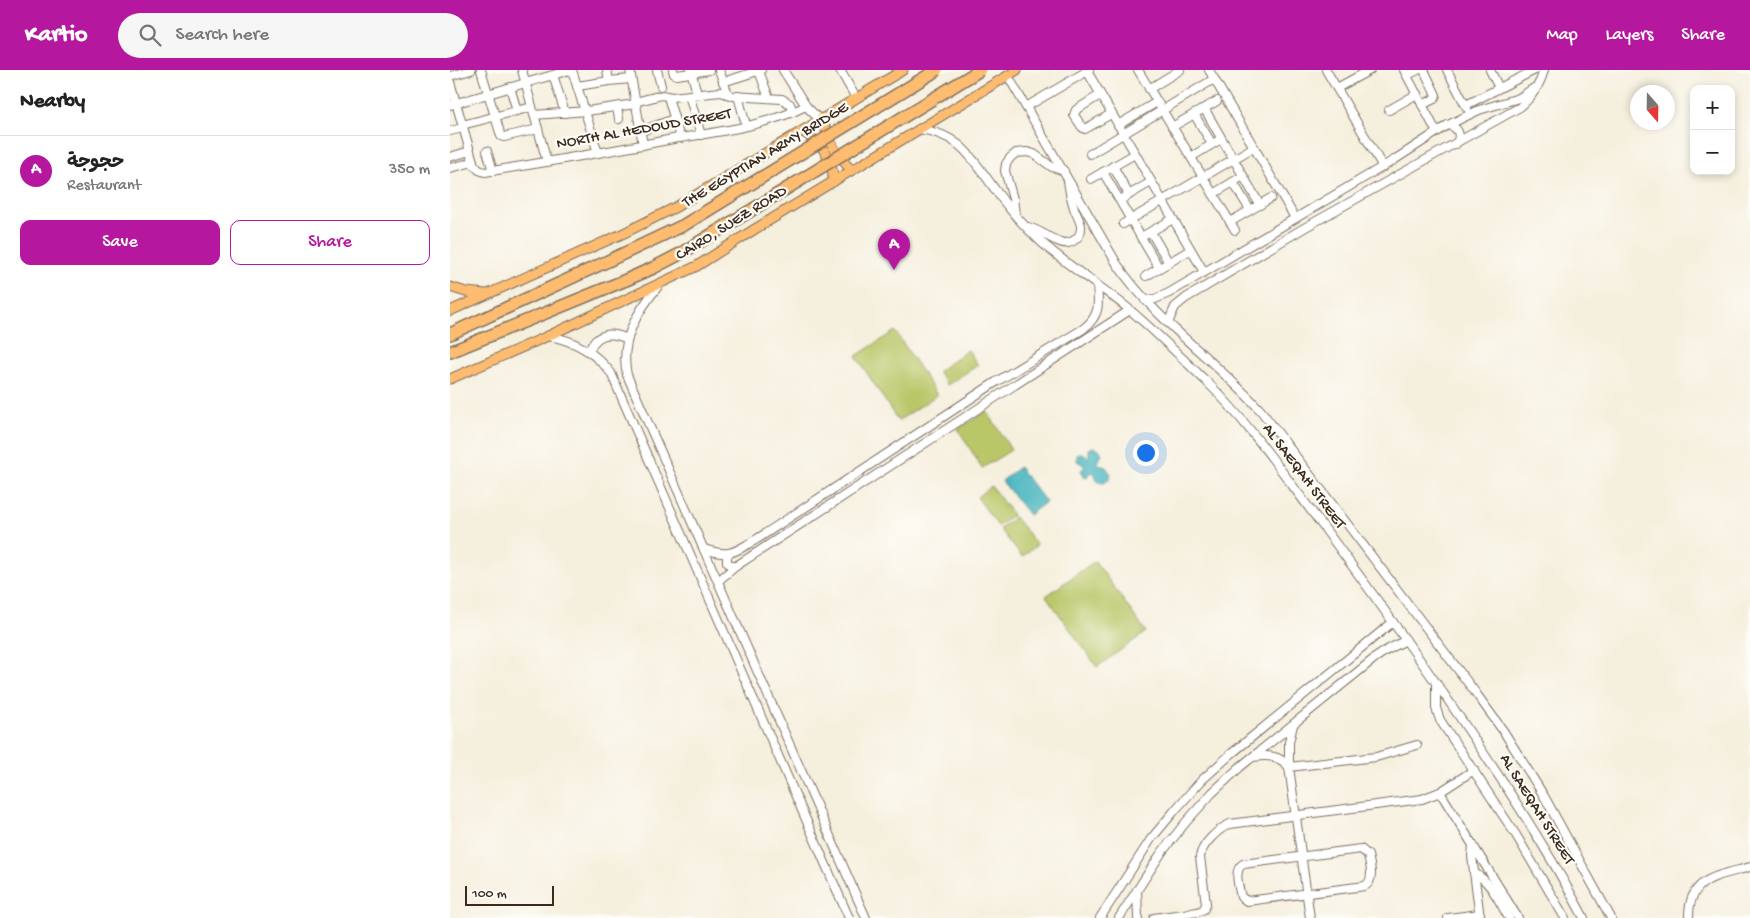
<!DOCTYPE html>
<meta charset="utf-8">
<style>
body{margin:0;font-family:"Gochi Hand","Playpen Sans Arabic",sans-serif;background:#f6f6f6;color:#222}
.controls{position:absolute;right:15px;top:15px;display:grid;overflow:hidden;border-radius:10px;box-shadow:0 2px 8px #0003}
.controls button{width:45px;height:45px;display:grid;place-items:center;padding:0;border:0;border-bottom:1px solid #e0e0e0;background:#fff;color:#222;font:25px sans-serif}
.compass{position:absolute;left:1180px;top:15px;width:45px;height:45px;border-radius:50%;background:#fff;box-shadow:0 2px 8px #0003;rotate:160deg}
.scale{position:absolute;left:15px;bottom:12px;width:89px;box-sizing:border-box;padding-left:5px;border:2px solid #3b2a1e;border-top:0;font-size:14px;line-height:18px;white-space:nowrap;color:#3b2a1e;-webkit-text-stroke:4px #fdfcf7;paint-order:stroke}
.you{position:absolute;left:695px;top:382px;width:18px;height:18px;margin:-12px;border:4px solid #fff;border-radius:50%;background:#1a73e8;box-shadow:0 0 0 8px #1a73e833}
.badge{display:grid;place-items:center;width:32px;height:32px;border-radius:50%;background:#b5179e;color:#fff;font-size:16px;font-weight:700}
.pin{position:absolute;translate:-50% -41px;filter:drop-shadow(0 1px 2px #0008)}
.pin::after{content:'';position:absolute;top:26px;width:18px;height:15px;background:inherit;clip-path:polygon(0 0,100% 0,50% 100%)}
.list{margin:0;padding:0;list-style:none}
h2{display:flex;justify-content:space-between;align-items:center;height:65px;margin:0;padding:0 20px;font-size:21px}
h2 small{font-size:16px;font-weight:400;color:#767676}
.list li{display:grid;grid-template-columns:32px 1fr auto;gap:15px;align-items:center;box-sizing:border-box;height:70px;padding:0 20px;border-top:1px solid #e0e0e0}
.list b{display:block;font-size:19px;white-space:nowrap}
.list p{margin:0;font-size:16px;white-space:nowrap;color:#767676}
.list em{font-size:16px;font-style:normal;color:#767676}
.actions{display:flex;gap:10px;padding:15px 20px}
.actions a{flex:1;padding:11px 0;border:1px solid #b5179e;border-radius:10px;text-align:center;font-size:18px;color:#b5179e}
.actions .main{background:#b5179e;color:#fff}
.icon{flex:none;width:28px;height:28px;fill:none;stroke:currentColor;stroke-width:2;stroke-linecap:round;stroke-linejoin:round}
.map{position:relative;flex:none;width:1300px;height:848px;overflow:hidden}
header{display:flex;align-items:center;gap:30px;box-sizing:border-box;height:70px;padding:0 25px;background:#b5179e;color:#fff}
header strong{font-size:24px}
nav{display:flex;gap:28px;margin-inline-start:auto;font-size:18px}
.search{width:350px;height:45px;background:#f6f6f6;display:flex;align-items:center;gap:12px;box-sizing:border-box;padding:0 18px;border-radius:28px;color:#767676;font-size:19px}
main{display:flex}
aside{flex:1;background:#fff}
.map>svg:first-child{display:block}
</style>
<header>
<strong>Kartio</strong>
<div class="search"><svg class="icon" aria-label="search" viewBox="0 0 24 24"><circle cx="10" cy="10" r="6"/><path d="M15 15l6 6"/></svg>Search here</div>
<nav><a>Map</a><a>Layers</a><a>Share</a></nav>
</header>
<main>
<aside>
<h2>Nearby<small></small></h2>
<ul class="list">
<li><span class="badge">A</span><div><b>حجوجة</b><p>Restaurant</p></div><em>350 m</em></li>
</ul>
<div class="actions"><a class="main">Save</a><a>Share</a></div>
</aside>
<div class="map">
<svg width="1300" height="848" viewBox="0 0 1300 848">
<rect width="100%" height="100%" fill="#fdfcf7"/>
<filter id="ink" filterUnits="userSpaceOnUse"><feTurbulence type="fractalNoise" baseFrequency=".02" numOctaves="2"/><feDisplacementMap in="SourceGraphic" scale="10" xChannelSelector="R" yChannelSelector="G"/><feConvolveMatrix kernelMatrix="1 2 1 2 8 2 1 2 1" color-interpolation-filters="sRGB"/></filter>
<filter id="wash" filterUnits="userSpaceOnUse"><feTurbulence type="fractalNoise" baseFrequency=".0096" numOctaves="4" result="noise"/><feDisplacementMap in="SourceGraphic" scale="20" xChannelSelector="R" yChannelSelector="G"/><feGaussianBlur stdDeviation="1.12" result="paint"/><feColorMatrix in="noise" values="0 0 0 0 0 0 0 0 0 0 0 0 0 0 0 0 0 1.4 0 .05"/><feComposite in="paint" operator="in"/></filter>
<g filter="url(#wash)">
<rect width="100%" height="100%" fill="#f5efdd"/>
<g fill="#bac769" stroke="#7a7844">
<polygon points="445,261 487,325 448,351 406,286"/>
<polygon points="518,280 528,295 497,315 488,301"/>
<polygon points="537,341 561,380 532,398 508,359"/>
<polygon points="541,416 563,445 548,456 527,427"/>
<polygon points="565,447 587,475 572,487 550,459"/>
<polygon points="645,491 696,562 647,597 596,526"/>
</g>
<g fill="#44b4be" stroke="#406f6e">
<path d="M643,377L649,379L652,384L648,393L649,395L656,397L661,404L659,410L654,413C647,413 646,410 645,404L642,402L637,407L634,406L631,400L635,396L627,391V385L632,382L637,387L639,386V379Z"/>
<polygon points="569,397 596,432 579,445 552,411"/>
</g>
</g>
<g filter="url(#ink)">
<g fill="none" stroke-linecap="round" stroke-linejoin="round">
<g stroke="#7c6f61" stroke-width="10">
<g id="minor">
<polyline points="31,0 51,66 54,67 88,59"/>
<polyline points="72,0 97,92"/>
<polyline points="122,0 148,83"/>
<polyline points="157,0 159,11"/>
<polyline points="180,0 193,75"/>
<polyline points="207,0 211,16"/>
<polyline points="223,0 224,4 227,5 259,0"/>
<polyline points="241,0 247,24"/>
<polyline points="269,0 278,24"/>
<polyline points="333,0 356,36 370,50"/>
<polyline points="390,0 406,28"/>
<polyline points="688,0 785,160"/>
<polyline points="759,0 845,148"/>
<polyline points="876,0 933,97"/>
<polyline points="954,0 986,61"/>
<polyline points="997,0 1017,38"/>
<polyline points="1040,0 1049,18"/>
<polyline points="309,1 319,28"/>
<polyline points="637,1 754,202"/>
<polyline points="103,5 115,43"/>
<polyline points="957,5 968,0"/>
<polyline points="0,6 21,0"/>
<path d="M558,6L667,194C706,252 766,290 812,342L1025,622L1054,662L1094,726L1161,848"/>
<path d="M0,12L24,95L29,100L35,102C98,92 161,81 223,69C267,62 316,56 356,36"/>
<polyline points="273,12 311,0"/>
<polyline points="127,16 159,11 181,9"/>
<polyline points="60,17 67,41"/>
<polyline points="887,18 920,0"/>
<polyline points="699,19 730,0"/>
<polyline points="239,25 251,65"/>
<polyline points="650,25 626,40 624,45 632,57 635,59 661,44"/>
<polyline points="288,26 296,55"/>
<polyline points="218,27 230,68"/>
<polyline points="185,32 212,25 221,27 271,22 283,26 332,29 340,34 343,42"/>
<polyline points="0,35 120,0"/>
<polyline points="972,35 984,29 986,25 974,0"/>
<polyline points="1016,35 1085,0"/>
<polyline points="167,37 169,49"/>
<polyline points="576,37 639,0"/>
<polyline points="754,38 810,135"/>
<polyline points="939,40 967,24"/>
<polyline points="744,44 762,74"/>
<polyline points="84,45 137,41 185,34"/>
<polyline points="12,55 82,37"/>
<polyline points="668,55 707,32"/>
<path d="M998,55C1008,57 1012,65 1006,74"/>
<polyline points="722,57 767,31"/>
<path d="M469,59C510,64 522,88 544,118C557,137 572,154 589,170C617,196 651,216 680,240C707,263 732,288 757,312C801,355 835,407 872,455C915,513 957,571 998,630C1046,701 1094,772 1134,848"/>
<polyline points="0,61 13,58"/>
<polyline points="191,61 224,49"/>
<polyline points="37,81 43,101"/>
<polyline points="640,84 764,9"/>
<polyline points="0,87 20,81"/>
<polyline points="741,87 771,69"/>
<polyline points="663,96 679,125"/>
<polyline points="0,98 23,92"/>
<polyline points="653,102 709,198"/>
<polyline points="641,109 685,84"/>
<polyline points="783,112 800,140"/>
<polyline points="763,124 793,106"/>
<polyline points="670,130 701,112"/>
<polyline points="565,144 563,129 555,101 556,94 560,88 566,83 577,82 584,84 602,97 614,101"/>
<polyline points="780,152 821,128"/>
<polyline points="673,154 804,77"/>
<path d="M578,157C590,160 598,168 610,172C620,176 632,168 631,156C630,150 626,144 624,138C621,129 619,120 618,111"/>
<polyline points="701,162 719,193"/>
<polyline points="691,167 723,149"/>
<polyline points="696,206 740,180"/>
<path d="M209,215C188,241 169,269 177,305L416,848"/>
<polyline points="695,230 705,229 719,223 944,90 998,55 1029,40 1069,28 1084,18"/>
<path d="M718,253L725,237L736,228L854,158L1070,37C1082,27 1090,15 1094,0"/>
<path d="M98,266C124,270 145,282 161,303L399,848"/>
<path d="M139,281C146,263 161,261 177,269"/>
<path d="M254,479C281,488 284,482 307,469L546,312L633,259C650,246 649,235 647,215"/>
<polyline points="280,483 277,485 277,492 281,496 286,496"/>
<polyline points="268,511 286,496 680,240"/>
<polyline points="986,613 986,638 990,650 1066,765 1115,848"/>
<polyline points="843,655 839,672 839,697 860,848"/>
<path d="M803,687C818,685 829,685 839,697"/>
<polyline points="839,697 926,687 967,675"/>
<polyline points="990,722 1068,848"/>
<polyline points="1023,775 1022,786 1030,848"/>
<path d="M911,779L918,785C920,795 925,810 915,816L797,831L791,827C789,817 783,800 793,794Z"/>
<path d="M1024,803C1042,812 1049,832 1059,848"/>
<polyline points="687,820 688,848"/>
<polyline points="650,848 701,769 726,739 752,710 781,684 943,552"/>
<polyline points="669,848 712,782 736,752 762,723 790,697 925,588 937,580 956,570"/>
<path d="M704,848L748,842L754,839L756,834L750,787C752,774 768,759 780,754L972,729L990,722L1024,700"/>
<polyline points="998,848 1030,844"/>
<path d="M1239,848C1238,807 1269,806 1300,797"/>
</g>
</g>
<g stroke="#7c6f61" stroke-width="11">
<g id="major">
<path d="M372,48C378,69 386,86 402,100"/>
<path d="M352,61C371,73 384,87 383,112"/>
<polyline points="0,217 16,222 36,224"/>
<polyline points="0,241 174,163 226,137 453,0"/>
<polyline points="0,309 98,266 247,196 305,159 567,0"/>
</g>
</g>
<g stroke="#7c6f61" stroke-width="14">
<g id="highway">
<polyline points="0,264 158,191"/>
<polyline points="0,282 176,210"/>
</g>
</g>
<use href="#minor" stroke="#fff" stroke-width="8"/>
<use href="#major" stroke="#febc70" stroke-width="9"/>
<use href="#highway" stroke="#febc70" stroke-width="11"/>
<g stroke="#7c6f61" stroke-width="14" stroke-linecap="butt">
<g id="highway-bridge">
<polyline points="158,191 234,155 487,0"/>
<polyline points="176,210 203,198 230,184 530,0"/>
</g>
</g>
<use href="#highway-bridge" stroke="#febc70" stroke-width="11"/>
</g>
</g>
<g text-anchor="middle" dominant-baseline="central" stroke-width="4.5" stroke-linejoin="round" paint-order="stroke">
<g font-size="16" fill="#3b2a1e" stroke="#fdfcf7">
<text transform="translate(194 60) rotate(-10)">NORTH AL HEDOUD STREET</text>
<text transform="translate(316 86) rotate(-31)">THE EGYPTIAN ARMY BRIDGE</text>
<text transform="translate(282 154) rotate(-32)">CAIRO, SUEZ ROAD</text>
<text transform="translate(853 407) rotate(53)">AL SAEQAH STREET</text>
<text transform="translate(1086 740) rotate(58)">AL SAEQAH STREET</text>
</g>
</g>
</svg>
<div class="controls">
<button>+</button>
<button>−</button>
</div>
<svg class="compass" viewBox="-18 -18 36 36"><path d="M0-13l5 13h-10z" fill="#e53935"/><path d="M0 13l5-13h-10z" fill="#767676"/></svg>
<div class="scale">100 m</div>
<div class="you"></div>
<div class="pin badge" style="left:444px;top:200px">A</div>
</div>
</main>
